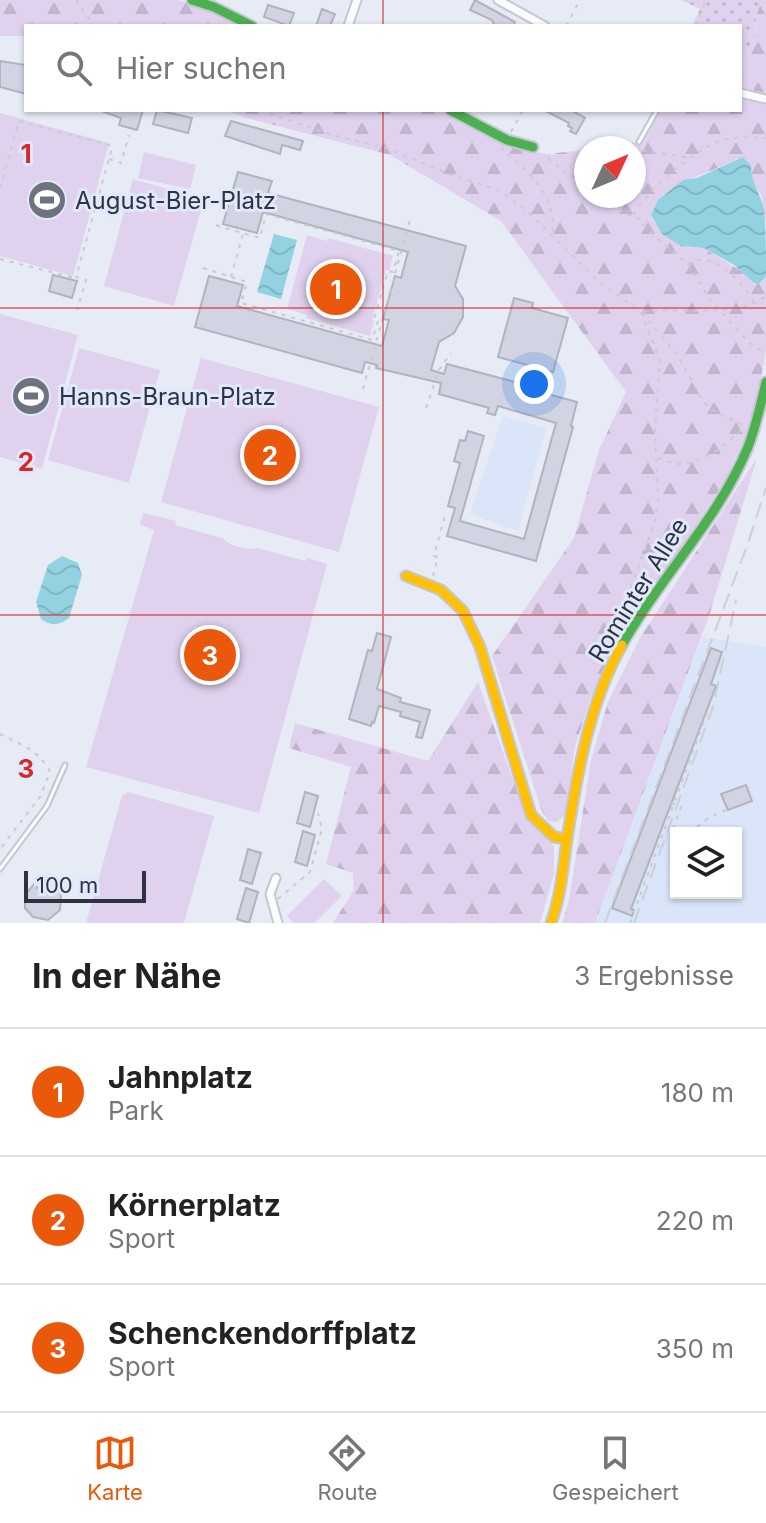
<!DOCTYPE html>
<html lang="de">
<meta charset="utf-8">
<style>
body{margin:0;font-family:Inter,sans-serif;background:#f2f2f2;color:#222}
.controls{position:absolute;right:24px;bottom:24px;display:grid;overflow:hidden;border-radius:0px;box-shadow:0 2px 6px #0004}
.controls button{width:72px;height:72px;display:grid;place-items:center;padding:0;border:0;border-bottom:2px solid #e0e0e0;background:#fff;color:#222;font:40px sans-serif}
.compass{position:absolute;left:574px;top:136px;width:72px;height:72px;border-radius:50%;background:#fff;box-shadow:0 2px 6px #0004;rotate:46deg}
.scale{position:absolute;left:24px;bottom:20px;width:122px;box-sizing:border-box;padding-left:8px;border:4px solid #2e343f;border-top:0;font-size:22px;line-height:28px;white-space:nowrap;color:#2e343f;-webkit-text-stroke:6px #e0e9fb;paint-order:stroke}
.you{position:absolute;left:534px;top:384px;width:28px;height:28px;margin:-20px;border:6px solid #fff;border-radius:50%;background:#1a73e8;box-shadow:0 0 0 12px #1a73e833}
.badge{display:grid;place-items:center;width:52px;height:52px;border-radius:50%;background:#ea580c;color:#fff;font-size:26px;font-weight:700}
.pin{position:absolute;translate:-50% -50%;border:4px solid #fff;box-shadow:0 2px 8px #0006}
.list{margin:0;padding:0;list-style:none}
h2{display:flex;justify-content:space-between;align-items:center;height:104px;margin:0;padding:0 32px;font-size:34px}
h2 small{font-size:26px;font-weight:400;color:#767676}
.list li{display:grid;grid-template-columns:52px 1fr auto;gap:24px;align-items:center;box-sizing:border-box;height:128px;padding:0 32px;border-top:2px solid #e0e0e0}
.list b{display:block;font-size:30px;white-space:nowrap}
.list p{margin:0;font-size:26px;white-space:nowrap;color:#767676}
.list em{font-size:26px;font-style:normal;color:#767676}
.icon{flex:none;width:44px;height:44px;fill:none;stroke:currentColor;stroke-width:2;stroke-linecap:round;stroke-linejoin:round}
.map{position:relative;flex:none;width:766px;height:923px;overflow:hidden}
.search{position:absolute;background:#fff;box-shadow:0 2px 6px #0004;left:24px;right:24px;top:24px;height:88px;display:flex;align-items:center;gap:20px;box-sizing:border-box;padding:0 28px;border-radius:0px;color:#767676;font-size:30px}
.sheet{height:488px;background:#fff}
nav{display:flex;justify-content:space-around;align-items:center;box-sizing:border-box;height:112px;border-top:2px solid #e0e0e0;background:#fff;font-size:22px;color:#767676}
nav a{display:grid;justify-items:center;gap:4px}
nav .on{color:#ea580c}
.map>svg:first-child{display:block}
</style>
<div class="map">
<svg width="766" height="923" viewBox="0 0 766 923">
<defs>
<pattern id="grass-dots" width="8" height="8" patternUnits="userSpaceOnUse" patternTransform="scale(2)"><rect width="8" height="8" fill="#e0d2ee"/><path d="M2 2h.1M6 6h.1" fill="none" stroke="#c0b5cd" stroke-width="1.8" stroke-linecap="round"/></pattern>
<pattern id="forest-firs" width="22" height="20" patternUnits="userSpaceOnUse" patternTransform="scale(2)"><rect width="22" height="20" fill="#e0d2ee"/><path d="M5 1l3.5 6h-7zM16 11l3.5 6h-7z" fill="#c0b5cd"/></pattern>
<pattern id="water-waves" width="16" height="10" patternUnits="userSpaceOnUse" patternTransform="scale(2)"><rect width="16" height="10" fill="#93d2e0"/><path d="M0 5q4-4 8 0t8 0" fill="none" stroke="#7fb5c1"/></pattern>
</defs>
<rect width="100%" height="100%" fill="#e6ebf5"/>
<g fill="#dae5f9" fill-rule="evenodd">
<polygon points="503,416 546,428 518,531 470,514"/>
<path d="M702,637L766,647V923H595ZM676,833H736V893H676Z"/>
</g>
<path fill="url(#grass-dots)" d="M681,0H763C747,26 766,42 740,63V26H692L700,9Z"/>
<g fill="url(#forest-firs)">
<polygon points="0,0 178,0 218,14 243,26 26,26 26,36 0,36"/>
<path d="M763,0H766V93L740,88V63C766,42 747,26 763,0Z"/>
<path d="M740,99L766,104V223L761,194L752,184L751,166L737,159C709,175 662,181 651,215L654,222L685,247L704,248L760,283L766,276V351L753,419L726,479L614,650L590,700L575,747L566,814L557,822L548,821L541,809L492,656L574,538L599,450L626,392L501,221L390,155L246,118L226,110H441L521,150L554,155L556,153L586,150V196H634V148H623L633,142L641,146L661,110H740Z"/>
<polygon points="757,458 709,616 595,923 562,923 569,900 591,760 608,702 640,638"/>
<polygon points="478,682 527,819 554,846 554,873 540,923 333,923 354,890 353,873 326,864 351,767 289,748 295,723 428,761"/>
</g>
<g fill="#e0d2ee">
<polygon points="0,113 109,143 73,276 0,256"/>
<polygon points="144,152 196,165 190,189 138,178"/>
<polygon points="133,179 204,199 174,306 104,286"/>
<polygon points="307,235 327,241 329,238 393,256 389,270 386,270 372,320 374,321 370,336 306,318 307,315 287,309"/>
<polygon points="0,314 78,335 42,469 0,457"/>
<polygon points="79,348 160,370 129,483 48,460"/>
<polygon points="201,358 379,407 339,552 161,502"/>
<path d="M143,513L176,521L175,525L222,538C230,546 248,551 258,548L305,561L307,558L327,564L259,813L86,767L154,530L140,525Z"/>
<polygon points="128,792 214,816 184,923 86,923 122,796"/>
<polygon points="324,879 342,896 315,923 294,923 287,916"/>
</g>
<g fill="url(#water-waves)">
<path d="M743,157L751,166C751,183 760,192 764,209C766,231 766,254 766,276L760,283H754L734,265L704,248L681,246L662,234L651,215L658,200L683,180L697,178Z"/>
<polygon points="274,234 297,240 281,299 257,292"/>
<path d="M62,556L78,563L82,575L69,618C59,626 50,626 41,619L36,602L48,565Z"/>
</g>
<g fill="#d2d3e3" stroke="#b1b3bd" stroke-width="2">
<polygon points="475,0 515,22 513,26 495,26 492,20 470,10"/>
<polygon points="268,5 294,13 289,26 264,17"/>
<polygon points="322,9 335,14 330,26 316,26"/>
<polygon points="0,61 26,65 26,94 0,87"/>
<polygon points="99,110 143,110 137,130 119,125 121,118"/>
<polygon points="157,110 192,118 188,133 153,124"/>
<polygon points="544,110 571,110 585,118 576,134 570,131 572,128 568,126 569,123"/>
<polygon points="231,121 303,141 300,150 282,145 280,154 225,136"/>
<polygon points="238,172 272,181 268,193 466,246 455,286 463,299 463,317 454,333 439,342 431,370 444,374 447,364 534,387 533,390 577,402 571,426 573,427 536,561 447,536 455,508 448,506 460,463 454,461 460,440 465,441 468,431 484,436 460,521 524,539 556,423 498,406 495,415 487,413 489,408 439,394 441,383 376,368 377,365 365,362 362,373 195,327 209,276 243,285 237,306 382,346 389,320 383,319 395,276 401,278 408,252 263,212 257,233 223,224"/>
<polygon points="53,275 77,281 72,298 49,291"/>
<polygon points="514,298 533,303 532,308 568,318 553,372 498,357"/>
<polygon points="377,633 391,637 377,689 401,698 400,702 430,710 422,738 416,737 420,722 400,716 401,712 379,706 374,723 372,722 371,726 349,719 368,650 372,651"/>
<polygon points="711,648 722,652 711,684 716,686 631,909 634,910 632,916 612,908"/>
<polygon points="746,785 752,801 728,810 721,794"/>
<polygon points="305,792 318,796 310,827 297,823"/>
<polygon points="303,831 315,835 307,866 295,862"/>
<polygon points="248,849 261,853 252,884 240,880"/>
<polygon points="35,883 37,888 47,887 56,893 59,891 61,895 60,910 48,920 33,917 25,908 25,895"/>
<polygon points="246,888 258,892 249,923 237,919"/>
</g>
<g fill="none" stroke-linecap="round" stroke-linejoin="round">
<g stroke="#c2c7d1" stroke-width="7">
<g id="lane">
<polyline points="639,142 657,110"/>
<polyline points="0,869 47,806 65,765"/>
</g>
</g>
<g stroke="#c2c7d1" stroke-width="11">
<g id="street">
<polyline points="498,0 545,26"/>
<polyline points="348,26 357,0"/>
<polyline points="740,93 766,99"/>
<polyline points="276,878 270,894 278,923"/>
</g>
</g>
<g stroke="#c2c7d1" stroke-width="13">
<g id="fast">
<polyline points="192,0 214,7 252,26"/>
<polyline points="450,110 507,140 533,147"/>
<path d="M622,645C660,577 718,520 748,447C756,426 761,404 766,382"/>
</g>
</g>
<g stroke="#c2c7d1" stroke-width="13">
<g id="slow">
<polyline points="406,576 441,590 463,611 480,647 531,815 554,837 567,839"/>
<path d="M551,923C561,896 563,867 567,839C577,774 589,704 622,645"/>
</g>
</g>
<g stroke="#c9cbcf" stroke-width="2" stroke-dasharray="4 6" stroke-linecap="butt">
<polyline points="76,0 94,26"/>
<polyline points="566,26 580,0"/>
<polyline points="695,26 704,6 703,0"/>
<polyline points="260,110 332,135 386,148 449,174 498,190 525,209 598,281 641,312 660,360 655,428 658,499 655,522 625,603 616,637"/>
<polyline points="511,132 523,110"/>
<path d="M503,147L502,150C530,171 555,195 553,233"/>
<polyline points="633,147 640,150 690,158"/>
<polyline points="548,158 563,171 586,184"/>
<polyline points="109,159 121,163 129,135"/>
<polyline points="577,178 586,170"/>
<polyline points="0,188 19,121 109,145 112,148 76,277 86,280 77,310"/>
<polyline points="604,196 625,214 636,216 656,238 688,264 709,298 748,342 763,352"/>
<path d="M634,215C641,194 696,150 717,142C733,136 749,137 766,138"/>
<polyline points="0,259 75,278"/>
<path d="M688,264C712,247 743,284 754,302"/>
<polyline points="203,268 247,282 241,303 372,340 378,321 374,319 388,271 393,272 399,251 266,214 260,238 215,225"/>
<polyline points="231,277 243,234"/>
<path d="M643,312C679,306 737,319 766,296"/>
<polyline points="642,313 678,356 703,402 714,411 745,426"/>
<polyline points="363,389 411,216"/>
<polyline points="426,408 439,370 451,353"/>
<path d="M658,458C664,460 671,463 677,464C698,466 731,443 743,427"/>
<polyline points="433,576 438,557 434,556 446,512"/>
<path d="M0,734C19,744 41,751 50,772L40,797L0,849"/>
<polyline points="671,803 681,807 673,829 684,833"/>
<polyline points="689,833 708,818 733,807"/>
<polyline points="278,899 310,872 322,829 318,813"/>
<polyline points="630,923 710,705"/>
</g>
<use href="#lane" stroke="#fbfcfe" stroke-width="3"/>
<use href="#street" stroke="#fbfcfe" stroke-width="7"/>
<use href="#fast" stroke="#4caf50" stroke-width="9"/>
<use href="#slow" stroke="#ffc107" stroke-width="9"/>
<g stroke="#cdcfd2" stroke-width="2" stroke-dasharray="16 8" stroke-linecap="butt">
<polyline points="605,923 747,546 766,488"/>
<polyline points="634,923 713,707 736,600"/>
</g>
</g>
<path fill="none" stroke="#d62828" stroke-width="2" stroke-opacity="0.55" d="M383,0V26M383,110V923M0,308H766M0,615H766"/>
<defs>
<g id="stadium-disc" transform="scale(2)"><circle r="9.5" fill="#6e747f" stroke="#e0e9fb"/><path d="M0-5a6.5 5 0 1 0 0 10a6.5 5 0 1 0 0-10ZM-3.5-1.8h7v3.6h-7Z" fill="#fff"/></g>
</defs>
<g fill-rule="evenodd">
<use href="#stadium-disc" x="47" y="200"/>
<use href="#stadium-disc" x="31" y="396"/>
</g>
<g text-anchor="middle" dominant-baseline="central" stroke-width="6" stroke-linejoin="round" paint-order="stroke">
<g font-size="24" fill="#2e343f" stroke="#e0e9fb" text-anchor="start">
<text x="75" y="200">August-Bier-Platz</text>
<text x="59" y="396">Hanns-Braun-Platz</text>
</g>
<g font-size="24" fill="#2e343f" stroke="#e0e9fb">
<text transform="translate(638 590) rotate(-58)">Rominter Allee</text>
</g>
</g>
<g font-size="26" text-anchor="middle" font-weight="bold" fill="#d62828" stroke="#e0e9fb" stroke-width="6" stroke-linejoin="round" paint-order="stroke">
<text x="26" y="163">1</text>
<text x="26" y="471">2</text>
<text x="26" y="778">3</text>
</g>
</svg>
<div class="controls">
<button><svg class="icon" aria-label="layers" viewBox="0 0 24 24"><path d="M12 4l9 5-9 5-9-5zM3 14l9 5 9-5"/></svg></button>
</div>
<svg class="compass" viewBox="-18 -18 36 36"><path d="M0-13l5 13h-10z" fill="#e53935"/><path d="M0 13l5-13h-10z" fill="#767676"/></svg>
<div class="scale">100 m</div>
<div class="you"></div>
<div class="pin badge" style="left:336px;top:289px">1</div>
<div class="pin badge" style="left:270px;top:455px">2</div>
<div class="pin badge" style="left:210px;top:655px">3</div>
<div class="search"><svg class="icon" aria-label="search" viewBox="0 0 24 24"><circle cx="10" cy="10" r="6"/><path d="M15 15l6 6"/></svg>Hier suchen</div>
</div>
<section class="sheet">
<h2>In der Nähe<small>3 Ergebnisse</small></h2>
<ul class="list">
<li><span class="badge">1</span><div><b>Jahnplatz</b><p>Park</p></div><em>180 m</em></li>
<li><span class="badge">2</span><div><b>Körnerplatz</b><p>Sport</p></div><em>220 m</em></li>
<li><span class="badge">3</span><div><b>Schenckendorffplatz</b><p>Sport</p></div><em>350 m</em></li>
</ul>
</section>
<nav>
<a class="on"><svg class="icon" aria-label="map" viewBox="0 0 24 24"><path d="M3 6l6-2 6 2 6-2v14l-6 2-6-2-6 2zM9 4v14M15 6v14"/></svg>Karte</a>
<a><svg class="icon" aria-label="directions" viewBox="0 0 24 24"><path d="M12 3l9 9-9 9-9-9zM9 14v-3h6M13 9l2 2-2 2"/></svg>Route</a>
<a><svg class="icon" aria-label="saved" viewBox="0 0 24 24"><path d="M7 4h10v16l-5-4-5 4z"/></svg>Gespeichert</a>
</nav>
